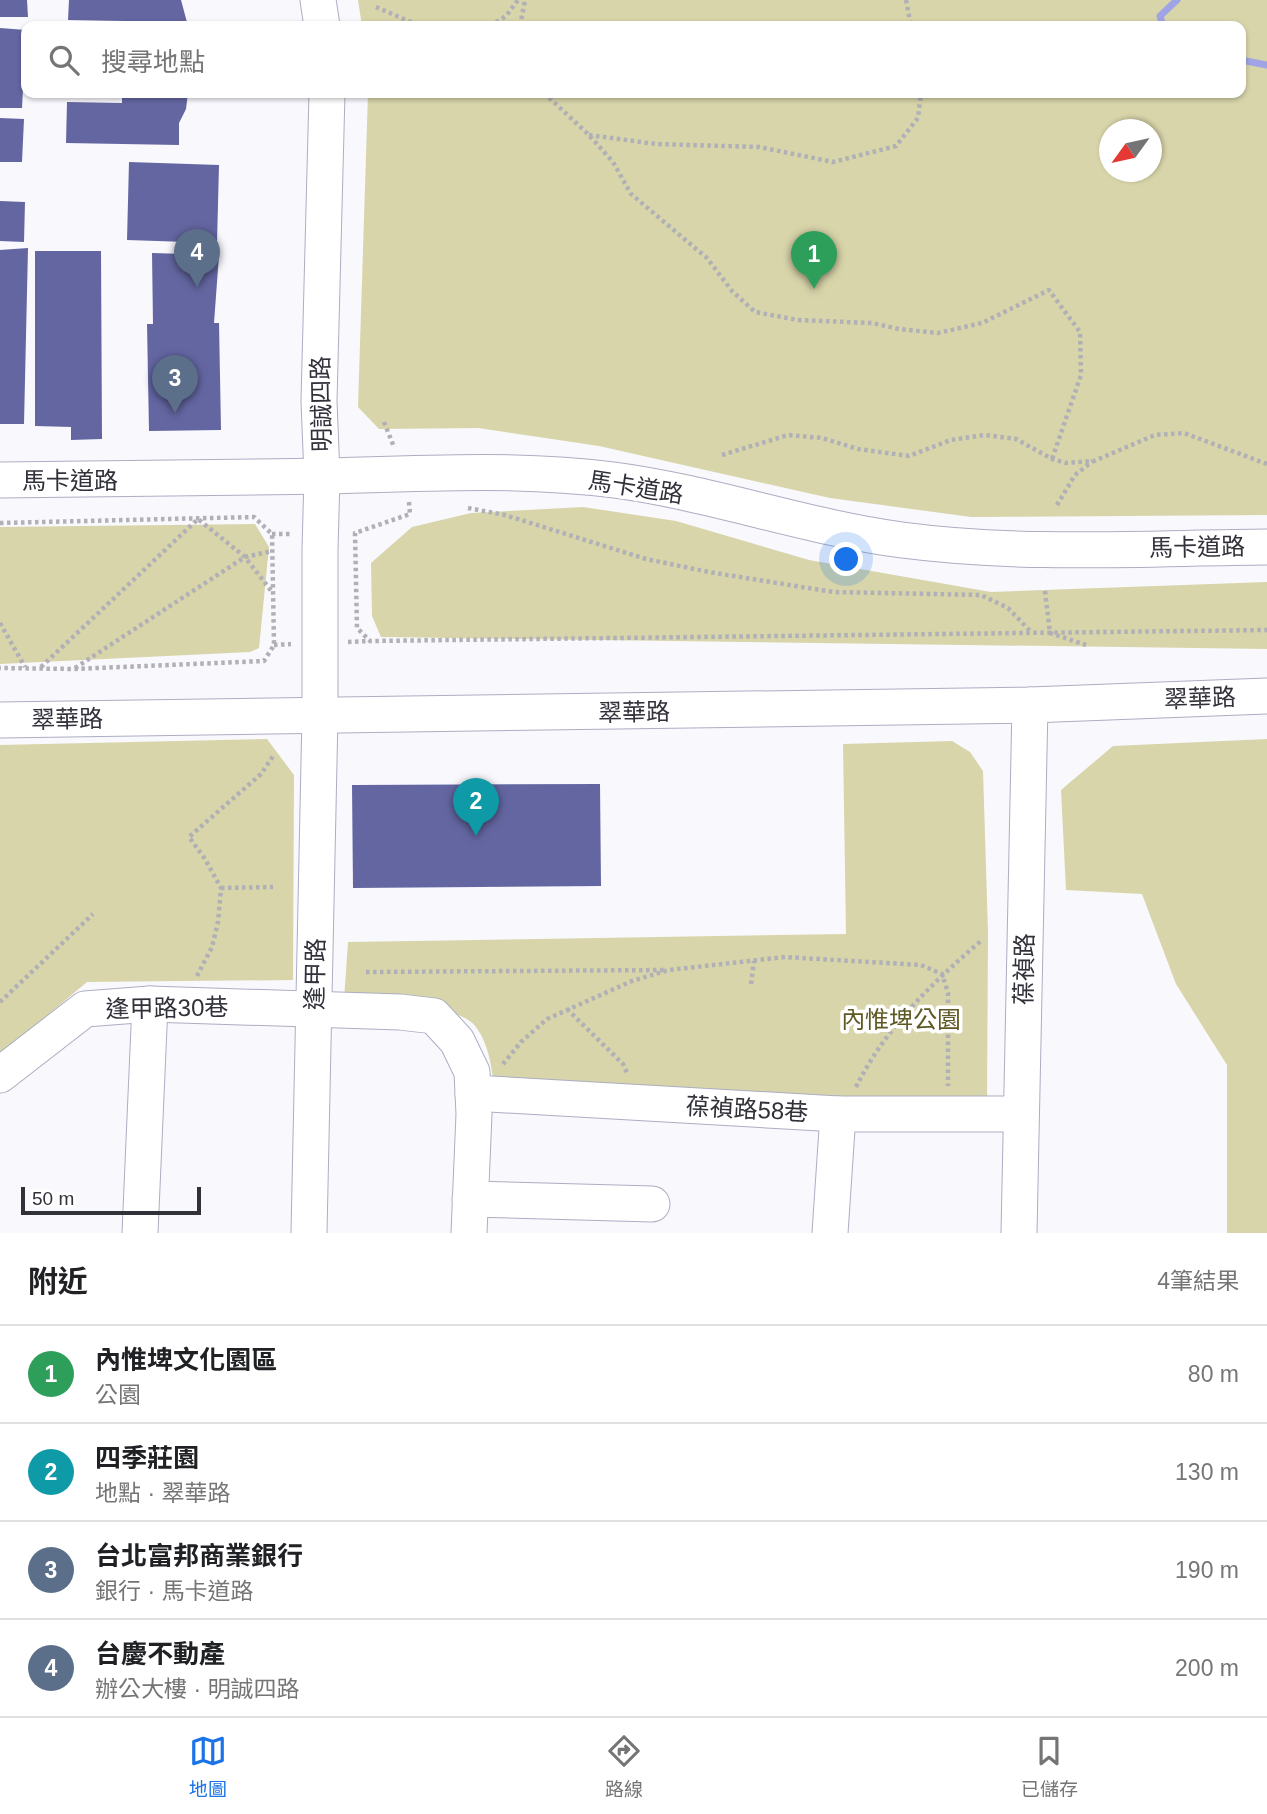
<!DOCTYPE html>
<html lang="zh-TW">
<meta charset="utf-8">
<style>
body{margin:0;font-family:Helvetica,"Noto Sans TC",sans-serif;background:#f6f6f6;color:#202124}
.compass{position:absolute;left:1099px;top:119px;width:63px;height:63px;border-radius:50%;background:#fff;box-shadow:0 2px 5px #0004;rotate:237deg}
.scale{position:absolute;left:21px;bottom:18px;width:180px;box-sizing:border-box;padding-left:7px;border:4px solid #303139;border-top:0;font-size:19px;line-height:24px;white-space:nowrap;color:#303139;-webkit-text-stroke:5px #fff;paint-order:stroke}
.you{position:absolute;left:847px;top:560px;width:24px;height:24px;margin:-18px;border:5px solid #fff;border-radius:50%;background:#1a73e8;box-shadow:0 0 0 10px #1a73e833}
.badge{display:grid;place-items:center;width:46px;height:46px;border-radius:50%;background:#1a73e8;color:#fff;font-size:23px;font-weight:700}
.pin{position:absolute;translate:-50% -58px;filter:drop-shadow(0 2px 4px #0008)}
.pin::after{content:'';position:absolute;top:37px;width:24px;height:21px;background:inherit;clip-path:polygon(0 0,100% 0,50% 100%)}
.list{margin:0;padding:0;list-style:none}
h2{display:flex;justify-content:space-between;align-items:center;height:91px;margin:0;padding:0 28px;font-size:30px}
h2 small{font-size:23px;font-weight:400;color:#757577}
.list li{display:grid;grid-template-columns:46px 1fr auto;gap:21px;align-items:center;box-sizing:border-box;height:98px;padding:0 28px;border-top:2px solid #e0e0e0}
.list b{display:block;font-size:26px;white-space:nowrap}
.list p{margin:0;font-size:23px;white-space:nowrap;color:#757577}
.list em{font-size:23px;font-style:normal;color:#757577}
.icon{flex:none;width:38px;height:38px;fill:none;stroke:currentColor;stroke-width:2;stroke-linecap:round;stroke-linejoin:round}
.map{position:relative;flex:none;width:1267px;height:1233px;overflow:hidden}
.search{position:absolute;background:#fff;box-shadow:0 2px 5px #0004;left:21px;right:21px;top:21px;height:77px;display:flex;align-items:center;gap:18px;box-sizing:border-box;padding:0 24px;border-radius:14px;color:#757577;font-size:26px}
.sheet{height:483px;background:#fff}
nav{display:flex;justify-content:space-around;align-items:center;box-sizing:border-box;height:98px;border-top:2px solid #e0e0e0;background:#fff;font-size:19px;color:#757577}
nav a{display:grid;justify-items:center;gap:4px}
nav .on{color:#1a73e8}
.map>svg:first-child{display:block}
</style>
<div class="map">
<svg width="1267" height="1233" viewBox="0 0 1267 1233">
<rect width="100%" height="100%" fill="#f8f8fd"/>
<g fill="#d8d5aa" fill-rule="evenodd">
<path d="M358,0H1267V515L971,517L830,498L599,446L478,428L379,429L358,407L368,93H1241V26H362ZM1110,130H1152V172H1110Z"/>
<polygon points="583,507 676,521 809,560 991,592 1267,582 1267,649 381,637 372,616 371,563 412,527 471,513"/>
<polygon points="255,524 269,547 259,648 250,652 0,664 0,527"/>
<polygon points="267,739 294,775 293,980 87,982 0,1055 0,745"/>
<polygon points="1267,739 1267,1233 1227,1233 1227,1065 1176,984 1142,894 1066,890 1061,790 1113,746"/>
<path d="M952,741L970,752L983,771L988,932L987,1104L494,1085C491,1065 489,1045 476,1027C459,1003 374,1003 344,1000L348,942L846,934L843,744Z"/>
</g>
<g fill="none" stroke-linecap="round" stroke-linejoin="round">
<g stroke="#a0a4e5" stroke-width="7">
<polyline points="1163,26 1160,16 1177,0"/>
<polyline points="1241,60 1267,65"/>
</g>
</g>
<g fill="#6466a2">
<polygon points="0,0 27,0 28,17 0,17"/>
<polygon points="69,0 181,0 188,26 124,26 124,21 68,20"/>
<polygon points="0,28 26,30 22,108 0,108"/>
<polygon points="122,93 188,93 186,109 179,123 179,145 66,143 67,102 122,103"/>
<polygon points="0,118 24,119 22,162 0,162"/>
<polygon points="129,162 219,165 217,243 127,240"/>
<polygon points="0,201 25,202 24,242 0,241"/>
<polygon points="28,248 24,424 0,424 0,250"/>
<polygon points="35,251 101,251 102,439 71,440 71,427 35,426"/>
<polygon points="152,253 219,255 214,323 219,323 221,430 149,431 147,324 153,324"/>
<polygon points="600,784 601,886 353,888 352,785"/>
</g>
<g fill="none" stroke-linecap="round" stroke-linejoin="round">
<g stroke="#acaec2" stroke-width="37">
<g id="minor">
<polyline points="318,0 322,26"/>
<path d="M0,480C111,479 222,478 333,476C426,473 521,468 614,480C712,493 805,527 902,540C1023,556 1146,548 1267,547"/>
<polyline points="0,720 1030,705 1267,696"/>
<polyline points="0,1075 85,1009 150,1004 400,1012 434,1016 457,1041 472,1072 474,1114 469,1233"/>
<polyline points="473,1093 838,1114 1021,1114"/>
<polyline points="470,1199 652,1204"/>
<polyline points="140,1233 150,1004"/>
<polyline points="309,1233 320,715 320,550 322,476 319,401 327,93"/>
<polyline points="830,1233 838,1114"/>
<polyline points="1019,1233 1030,705"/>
</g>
</g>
<g stroke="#b0b0b6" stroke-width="4.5" stroke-dasharray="3.5 3.5" stroke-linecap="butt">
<polyline points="906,0 911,26"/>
<polyline points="376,7 420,26"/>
<polyline points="490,26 506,16 518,0"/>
<polyline points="520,26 525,0"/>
<polyline points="544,93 588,134 613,162 631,194 707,258 732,291 755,312 798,320 872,323 899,329 938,333 982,323 1049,290 1080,332 1081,375 1052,459"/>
<polyline points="589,135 656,144 759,147 833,162 896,146 918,118 921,93"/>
<polyline points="384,422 394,447"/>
<polyline points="722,455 788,435 822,438 858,449 909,456 951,440 985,435 1016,439 1052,459 1066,463 1094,461 1155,435 1184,433 1267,464"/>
<polyline points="409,502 410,514 355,533 357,628 370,641 1267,630"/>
<polyline points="1057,505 1075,475 1093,461"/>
<polyline points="468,508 505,515 646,559 709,572 833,592 981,595 1008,608 1031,632"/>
<polyline points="0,523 254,517 272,534 274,645 264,661 74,669 0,668"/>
<polyline points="272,534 292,534"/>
<polyline points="1045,591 1050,633 1086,645"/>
<polyline points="0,623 25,667"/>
<polyline points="348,642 370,641"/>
<polyline points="274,645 291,644"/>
<polyline points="41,667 198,519 245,557 272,592"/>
<polyline points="75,668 245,557 272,551"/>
<polyline points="221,888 273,887"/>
<polyline points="366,972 665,970"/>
<polyline points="197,976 212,947 218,922 221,888 205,859 189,837 261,774 273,756"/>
<polyline points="751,984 754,961"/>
<polyline points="0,1002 93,914"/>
<polyline points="567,1009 623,1064 628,1075"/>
<polyline points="503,1064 521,1042 547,1019 632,981 669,970 785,957 921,965 942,974 948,993 948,1086"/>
<path d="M856,1087C886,1027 932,983 982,940"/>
</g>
<use href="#minor" stroke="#fff" stroke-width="35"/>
</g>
<g text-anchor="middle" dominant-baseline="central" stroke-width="7" stroke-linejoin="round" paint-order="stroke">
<g font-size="24" fill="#303139" stroke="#fff">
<text transform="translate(321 404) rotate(-91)">明誠四路</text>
<text x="70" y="480">馬卡道路</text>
<text transform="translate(636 487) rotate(9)">馬卡道路</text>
<text transform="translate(1197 547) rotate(-1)">馬卡道路</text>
<text transform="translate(1200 698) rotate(-2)">翠華路</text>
<text transform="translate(634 712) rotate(-1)">翠華路</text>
<text transform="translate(67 719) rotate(-1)">翠華路</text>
<text transform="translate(1024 969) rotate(-89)">葆禎路</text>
<text transform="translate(315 974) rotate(-89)">逢甲路</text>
<text transform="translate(167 1008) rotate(-1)">逢甲路30巷</text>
<text transform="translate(747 1109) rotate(3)">葆禎路58巷</text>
</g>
<g font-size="24" fill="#5e5923" stroke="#fff">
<text x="901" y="1019">內惟埤公園</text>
</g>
</g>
</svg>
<svg class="compass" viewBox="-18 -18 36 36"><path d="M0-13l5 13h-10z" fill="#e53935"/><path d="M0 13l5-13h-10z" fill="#757577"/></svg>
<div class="scale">50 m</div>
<div class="you"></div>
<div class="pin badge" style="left:814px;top:289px;background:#2e9e5b">1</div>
<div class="pin badge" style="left:476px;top:836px;background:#0f9aa8">2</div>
<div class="pin badge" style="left:175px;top:413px;background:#5c6f8a">3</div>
<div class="pin badge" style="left:197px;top:287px;background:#5c6f8a">4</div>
<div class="search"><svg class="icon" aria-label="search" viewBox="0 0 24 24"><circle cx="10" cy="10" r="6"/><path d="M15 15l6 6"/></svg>搜尋地點</div>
</div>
<section class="sheet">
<h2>附近<small>4筆結果</small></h2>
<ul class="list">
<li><span class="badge" style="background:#2e9e5b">1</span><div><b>內惟埤文化園區</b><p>公園</p></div><em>80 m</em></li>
<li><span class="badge" style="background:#0f9aa8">2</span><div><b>四季莊園</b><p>地點 · 翠華路</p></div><em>130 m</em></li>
<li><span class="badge" style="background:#5c6f8a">3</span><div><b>台北富邦商業銀行</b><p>銀行 · 馬卡道路</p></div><em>190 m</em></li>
<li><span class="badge" style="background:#5c6f8a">4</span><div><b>台慶不動產</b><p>辦公大樓 · 明誠四路</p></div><em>200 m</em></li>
</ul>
</section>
<nav>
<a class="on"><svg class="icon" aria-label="map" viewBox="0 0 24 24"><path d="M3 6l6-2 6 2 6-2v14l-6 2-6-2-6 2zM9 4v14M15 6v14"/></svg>地圖</a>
<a><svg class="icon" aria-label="directions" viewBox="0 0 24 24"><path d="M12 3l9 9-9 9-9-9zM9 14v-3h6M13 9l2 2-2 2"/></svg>路線</a>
<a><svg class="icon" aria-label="saved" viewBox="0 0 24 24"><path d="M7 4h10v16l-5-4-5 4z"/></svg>已儲存</a>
</nav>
